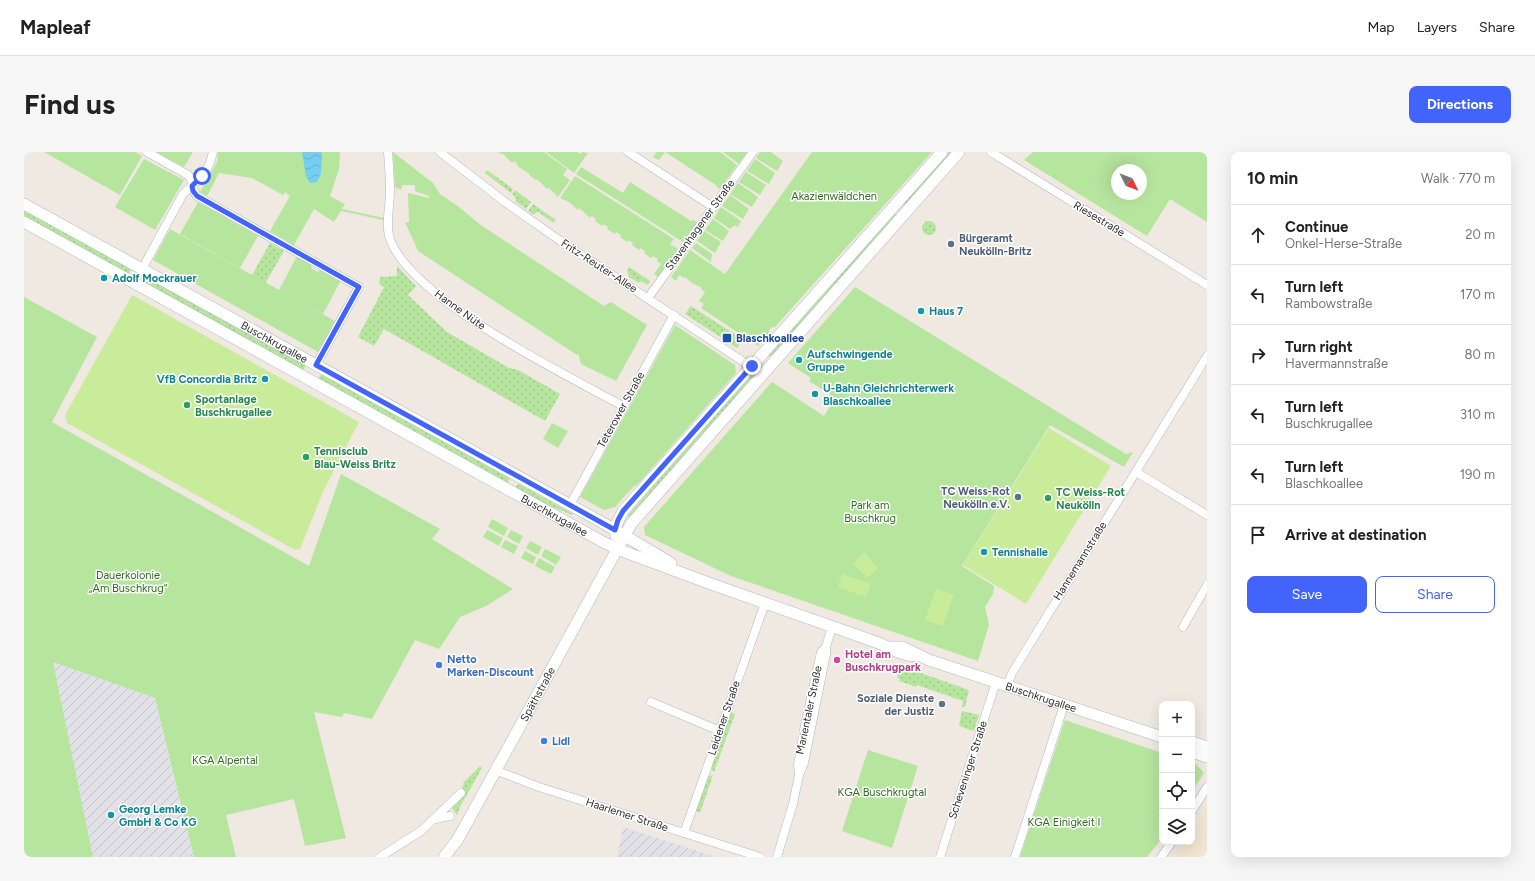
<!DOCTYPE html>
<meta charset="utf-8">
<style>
body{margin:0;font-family:Figtree,sans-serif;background:#f6f6f6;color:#222}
.controls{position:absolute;right:12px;bottom:12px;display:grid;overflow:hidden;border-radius:8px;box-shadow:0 4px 16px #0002}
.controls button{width:36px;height:36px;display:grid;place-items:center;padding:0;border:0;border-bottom:1px solid #e0e0e0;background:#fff;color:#222;font:20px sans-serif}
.compass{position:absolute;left:1087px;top:12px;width:36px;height:36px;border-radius:50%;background:#fff;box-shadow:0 4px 16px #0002;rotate:133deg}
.stop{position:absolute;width:12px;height:12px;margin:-9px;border:3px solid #4264fb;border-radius:50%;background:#fff}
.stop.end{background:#4264fb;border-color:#fff;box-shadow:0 1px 4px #0008}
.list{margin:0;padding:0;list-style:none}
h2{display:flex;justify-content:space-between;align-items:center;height:52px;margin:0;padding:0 16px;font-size:17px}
h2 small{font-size:13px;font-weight:400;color:#767676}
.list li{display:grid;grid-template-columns:26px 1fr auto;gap:12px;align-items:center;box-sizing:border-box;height:60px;padding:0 16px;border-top:1px solid #e0e0e0}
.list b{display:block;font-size:15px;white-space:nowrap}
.list p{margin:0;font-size:13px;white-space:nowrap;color:#767676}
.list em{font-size:13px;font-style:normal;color:#767676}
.actions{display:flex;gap:8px;padding:12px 16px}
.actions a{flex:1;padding:9px 0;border:1px solid #4264fb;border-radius:8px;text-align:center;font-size:14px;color:#4264fb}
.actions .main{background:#4264fb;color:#fff}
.icon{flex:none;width:22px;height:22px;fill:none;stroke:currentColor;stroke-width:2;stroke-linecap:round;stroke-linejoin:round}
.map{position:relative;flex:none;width:1183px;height:705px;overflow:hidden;border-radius:8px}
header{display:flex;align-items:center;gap:24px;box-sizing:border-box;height:56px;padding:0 20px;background:#fff;border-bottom:1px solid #e0e0e0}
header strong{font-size:19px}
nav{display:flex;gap:22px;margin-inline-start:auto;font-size:14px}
.intro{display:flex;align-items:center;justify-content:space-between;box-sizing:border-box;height:96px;padding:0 24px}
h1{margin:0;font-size:28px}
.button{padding:10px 18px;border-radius:8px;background:#4264fb;color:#fff;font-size:14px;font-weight:700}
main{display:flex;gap:24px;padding:0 24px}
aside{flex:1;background:#fff;border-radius:8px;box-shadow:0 4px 16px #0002}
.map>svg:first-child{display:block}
</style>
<header>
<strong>Mapleaf</strong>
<nav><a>Map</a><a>Layers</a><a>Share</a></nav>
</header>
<div class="intro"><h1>Find us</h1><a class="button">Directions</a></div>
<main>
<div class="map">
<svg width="1183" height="705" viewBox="0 0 1183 705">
<defs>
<pattern id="industrial-furrows" width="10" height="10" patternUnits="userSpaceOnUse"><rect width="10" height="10" fill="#e3e1e8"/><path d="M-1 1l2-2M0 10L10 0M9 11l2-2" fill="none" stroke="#c3c1c7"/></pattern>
<pattern id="grass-dots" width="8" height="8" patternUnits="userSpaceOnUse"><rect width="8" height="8" fill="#b6e59e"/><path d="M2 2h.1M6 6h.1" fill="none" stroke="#9dc588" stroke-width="1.8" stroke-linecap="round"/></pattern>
<pattern id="water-waves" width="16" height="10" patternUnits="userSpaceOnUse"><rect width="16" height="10" fill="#75cff0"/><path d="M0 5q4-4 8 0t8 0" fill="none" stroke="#66b2ce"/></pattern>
</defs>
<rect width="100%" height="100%" fill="#efe9e1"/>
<g fill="url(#industrial-furrows)">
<polygon points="29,510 131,546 170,705 69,705"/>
<polygon points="599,675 692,705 593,705"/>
</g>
<polygon fill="#f0e6d1" points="1183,655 1183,705 1150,705 1161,690 1168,690 1168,679"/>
<g fill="url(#grass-dots)">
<polygon points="923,0 930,0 881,55 877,51"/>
<polygon points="463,18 489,37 487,41 461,21"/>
<polygon points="491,38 507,50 502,57 492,50 491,45 488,42"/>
<polygon points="509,52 532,68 530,71 514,60 509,62 504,59"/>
<polygon points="0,55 108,116 104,123 0,65"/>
<polygon points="869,61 873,64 748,206 743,203"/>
<circle cx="905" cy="76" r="7"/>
<polygon points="246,91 260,99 242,130 238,133 228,123"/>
<polygon points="373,114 392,134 384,143 423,180 485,216 494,218 536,242 521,269 360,177 350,194 334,185 360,135 355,132 356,125 373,124"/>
<polygon points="605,115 626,129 624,133 617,129 615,131 605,125 603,118"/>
<polygon points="124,124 282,213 278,221 120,132"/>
<polygon points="667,154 718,187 713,196 661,162"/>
<polygon points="298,221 485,326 486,326 482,333 293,229"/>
<polygon points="727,223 731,225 605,366 604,363"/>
<polygon points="495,332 549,362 548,363 497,342 491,335"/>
<polygon points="877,514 945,538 941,555 938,555 939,549 893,533 892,535 875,529 876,527 873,526"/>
<polygon points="938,559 955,563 950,579 935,574"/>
<polygon points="707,560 711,562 690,620 687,616"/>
<path d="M456,614L458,616L437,653L433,663L428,656C434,650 443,644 438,635L440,632L439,631Z"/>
<polygon points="689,623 676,661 672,659 684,624"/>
</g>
<g fill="#b6e59e" fill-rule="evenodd">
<polygon points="20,0 112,0 118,4 96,43"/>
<polygon points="132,0 169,0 160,15"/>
<polygon points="194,0 316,0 315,17 306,44 321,52 318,57 360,66 359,68 317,59 310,70 290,57 270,93 246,79 266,44 261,40 259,43 228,26 195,21 183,44 176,40 193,10"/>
<polygon points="369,0 409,31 416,42 435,55 458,74 580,154 587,150 623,173 592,229 557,212 554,201 553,203 394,99 381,70 385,70 384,41 405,46 405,44 391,39 391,33 378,33 377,38 371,35"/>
<polygon points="474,0 520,0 543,17 539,23 546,28 534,45 525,36 523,37 513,27 512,28 505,23 506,22 493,14 494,13 490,9 488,11 478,1 477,2"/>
<polygon points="522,0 553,0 556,2 558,0 564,1 550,21"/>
<polygon points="633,0 696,0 713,13 696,37 692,34 692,33 641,0 635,8 629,5"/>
<polygon points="699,0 723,0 715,12"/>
<polygon points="736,0 747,0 759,9 753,19 732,6"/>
<polygon points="788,0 908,0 750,176 748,175 745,178 746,180 734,194 677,156 680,152 675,149 681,140 677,137 678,136 668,131 661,125 660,126 655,123 652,129 647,125 666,98 701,122"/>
<path d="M1009,0H1183V70L1146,47L1123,84L1000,8ZM1093,18H1117V42H1093Z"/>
<polygon points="120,7 160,28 131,78 91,55"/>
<polygon points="731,7 751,21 745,32 723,19"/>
<polygon points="557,15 599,41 606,30 667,69 669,68 673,70 659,90 552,22"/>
<polygon points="722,20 742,33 736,43 715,30"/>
<polygon points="551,24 650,87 646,92 654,97 634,125 630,122 637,112 633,109 634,107 629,104 627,106 620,101 621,99 616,96 615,98 608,93 609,91 604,88 603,90 596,85 597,83 592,80 591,82 583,77 584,75 579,72 578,74 571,69 572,67 567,64 566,66 555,56 554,58 545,50 536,46"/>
<polygon points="714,31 734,45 728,55 706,42"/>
<polygon points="706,43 725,57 719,67 698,54"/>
<polygon points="174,50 234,84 216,116 156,82"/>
<polygon points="697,55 717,69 714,75 711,73 706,77 690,66"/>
<polygon points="689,67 705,79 699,89 681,78"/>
<polygon points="146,77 255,138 273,104 288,112 287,116 294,120 296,117 316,130 299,162 255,138 311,169 294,200 129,108"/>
<polygon points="680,79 697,90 691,101 673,89"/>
<polygon points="672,91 688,102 687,110 668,96"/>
<polygon points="831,135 1102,302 1109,300 1100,315 1026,273 938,414 970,434 969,442 961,455 965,473 954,509 707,424 621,383 620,375 748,230 800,264 807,253 802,250 806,242 785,229 787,226 764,211"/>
<polygon points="0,145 73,185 28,270 285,414 317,322 416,377 408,387 489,437 462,454 436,465 415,497 391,488 348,567 320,561 318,565 290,560 322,686 281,694 270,647 202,663 212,705 170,705 131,546 29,510 69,705 0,705"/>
<polygon points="651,173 711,213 712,221 613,333 610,334 591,355 580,358 556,345"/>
<polygon points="528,271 544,279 534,296 519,287"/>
<polygon points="468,367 484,376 480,384 464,375"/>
<polygon points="463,378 479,386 475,394 459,385"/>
<polygon points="487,378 499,384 495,392 483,385"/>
<polygon points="481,388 494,394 490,402 477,395"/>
<polygon points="506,389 518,395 514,403 502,396"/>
<polygon points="521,397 537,405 532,413 517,404"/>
<polygon points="501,399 512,405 509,412 497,406"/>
<polygon points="515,406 531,415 527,422 511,414"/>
<polygon points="1041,568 1138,601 1138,686 1123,705 996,705"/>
<polygon points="844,598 894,614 868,696 818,679"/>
<polygon points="1168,611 1172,612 1180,621 1168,639"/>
</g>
<g fill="#c9ec9a">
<polygon points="108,143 335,270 299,340 276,397 271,398 43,271 41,263"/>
<polygon points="1025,276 1087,314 1002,452 939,413"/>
<polygon points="840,400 854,416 843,426 829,411"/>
<polygon points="818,422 847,432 842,445 814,435"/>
<polygon points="912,436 930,443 919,474 901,468"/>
</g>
<polygon fill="url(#water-waves)" points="278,0 297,0 298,2 297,21 293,30 286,31 282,24"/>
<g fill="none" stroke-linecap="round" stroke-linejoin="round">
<g stroke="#b4b7c1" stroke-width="9">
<g id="street">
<path d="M123,0L164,23C170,29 167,37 173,44L335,135L292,213"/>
<path d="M364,0C365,13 366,26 366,39C366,54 361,73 366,87C387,147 542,223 599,254"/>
<polyline points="416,0 481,50 538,90 738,222"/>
<polyline points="604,0 689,55"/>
<polyline points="967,0 1183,133"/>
<polyline points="118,117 159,42 178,25 186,11 189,0"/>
<polyline points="624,146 729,0"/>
<polyline points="1112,320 1183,363"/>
<polyline points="546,353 650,163"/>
<polyline points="1159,475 1183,433"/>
<polyline points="983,534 988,521 1183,204"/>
<polyline points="627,550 696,579"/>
<polyline points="471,618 515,635 736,705"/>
<polyline points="775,622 774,613 780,578 797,500 802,495"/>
<polyline points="1168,659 1183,635"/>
<polyline points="411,667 426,664"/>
<polyline points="660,681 741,451"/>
<polyline points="356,705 397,679 437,641"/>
<polyline points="753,705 769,652 775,623 780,611 802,502 802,495 808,475"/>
<polyline points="916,705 972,530"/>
<polyline points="991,705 1040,553"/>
<polyline points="1137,705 1148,690"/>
</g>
</g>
<g stroke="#b4b7c1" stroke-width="12">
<g id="secondary">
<path id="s1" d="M0,52L579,371L647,411"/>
<path id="s2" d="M0,70L579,390L601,400L690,433L852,490C871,497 875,504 896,504"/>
<polyline points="592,384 592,373 599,359 918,0"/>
<path id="s3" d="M866,495H878L905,508L1138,585"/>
<polyline points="1168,590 1183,595"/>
<polyline points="1168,600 1183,605"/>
<path id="s4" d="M420,705L434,687L607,372L935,0"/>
</g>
</g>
<use href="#street" stroke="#fff" stroke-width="8"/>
<use href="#secondary" stroke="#fff" stroke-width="11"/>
</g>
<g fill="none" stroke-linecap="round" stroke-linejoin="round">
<polyline stroke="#4264fb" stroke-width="5" points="178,24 168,34 169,39 173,44 335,135 292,213 591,378 594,368 599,359 728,214"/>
</g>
<g fill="#5c6f8a" stroke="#fff" stroke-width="1.5">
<circle cx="927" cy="92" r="4"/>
<circle cx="994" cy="345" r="4"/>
<circle cx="918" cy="552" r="4"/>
</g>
<g fill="#0f9aa8" stroke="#fff" stroke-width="1.5">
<circle cx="80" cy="126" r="4"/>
<circle cx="897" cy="159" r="4"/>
<circle cx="775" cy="208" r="4"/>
<circle cx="241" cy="227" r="4"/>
<circle cx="791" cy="242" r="4"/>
<circle cx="960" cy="400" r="4"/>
<circle cx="87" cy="663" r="4"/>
</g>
<rect fill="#1a4fb4" stroke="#fff" stroke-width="1.5" x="698" y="181" width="10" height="10" rx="2"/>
<g fill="#2e9e5b" stroke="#fff" stroke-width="1.5">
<circle cx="163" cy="253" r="4"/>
<circle cx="282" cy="305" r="4"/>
<circle cx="1024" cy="346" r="4"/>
</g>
<circle fill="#d1479c" stroke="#fff" stroke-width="1.5" cx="813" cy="508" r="4"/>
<g fill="#3f7fe0" stroke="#fff" stroke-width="1.5">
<circle cx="415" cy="513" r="4"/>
<circle cx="520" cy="589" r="4"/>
</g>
<g text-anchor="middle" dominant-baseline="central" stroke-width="3" stroke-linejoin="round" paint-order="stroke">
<g font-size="11" fill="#2c6e1b" stroke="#fff">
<text x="810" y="44">Akazienwäldchen</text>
<text x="846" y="353">Park am<tspan x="846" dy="13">Buschkrug</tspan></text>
<text x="104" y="423">Dauerkolonie<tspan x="104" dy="13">„Am Buschkrug“</tspan></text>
<text x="201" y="608">KGA Alpental</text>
<text x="858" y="640">KGA Buschkrugtal</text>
<text x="1040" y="670">KGA Einigkeit I</text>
</g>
<g font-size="11" fill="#2e2e2e" stroke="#fff">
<text transform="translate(1075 67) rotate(31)">Riesestraße</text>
<text transform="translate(676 73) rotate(-54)">Stavenhagener Straße</text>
<text transform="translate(575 114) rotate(33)">Fritz-Reuter-Allee</text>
<text transform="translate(436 158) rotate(36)">Hanne Nüte</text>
<text stroke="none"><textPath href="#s1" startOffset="286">Buschkrugallee</textPath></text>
<text transform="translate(597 258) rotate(-61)">Teterower Straße</text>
<text stroke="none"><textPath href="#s2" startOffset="606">Buschkrugallee</textPath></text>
<text transform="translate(1056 409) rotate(-58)">Hannemannstraße</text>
<text stroke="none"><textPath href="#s4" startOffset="188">Späthstraße</textPath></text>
<text stroke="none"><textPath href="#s3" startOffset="160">Buschkrugallee</textPath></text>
<text transform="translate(785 558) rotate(-78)">Marientaler Straße</text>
<text transform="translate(700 566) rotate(-71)">Leidener Straße</text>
<text transform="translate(944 618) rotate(-72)">Scheveninger Straße</text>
<text transform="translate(603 663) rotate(18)">Haarlemer Straße</text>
</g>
<g font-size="11" font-weight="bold" fill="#4e5e75" stroke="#fff" text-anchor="end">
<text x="935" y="86" text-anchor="start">Bürgeramt<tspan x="935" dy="13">Neukölln-Britz</tspan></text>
<text x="986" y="339">TC Weiss-Rot<tspan x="986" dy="13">Neukölln e.V.</tspan></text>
<text x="910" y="546">Soziale Dienste<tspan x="910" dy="13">der Justiz</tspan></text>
</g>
<g font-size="11" font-weight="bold" fill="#0d838f" stroke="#fff" text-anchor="start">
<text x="88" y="126">Adolf Mockrauer</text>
<text x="905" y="159">Haus 7</text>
<text x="783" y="202">Aufschwingende<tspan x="783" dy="13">Gruppe</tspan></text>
<text x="233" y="227" text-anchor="end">VfB Concordia Britz</text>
<text x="799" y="236">U-Bahn Gleichrichterwerk<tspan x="799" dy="13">Blaschkoallee</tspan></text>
<text x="968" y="400">Tennishalle</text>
<text x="95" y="657">Georg Lemke<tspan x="95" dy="13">GmbH &amp; Co KG</tspan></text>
</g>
<g font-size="11" font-weight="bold" fill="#164399" stroke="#fff" text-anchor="start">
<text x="712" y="186">Blaschkoallee</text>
</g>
<g font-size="11" font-weight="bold" fill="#27864d" stroke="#fff" text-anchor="start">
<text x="171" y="247">Sportanlage<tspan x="171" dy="13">Buschkrugallee</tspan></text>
<text x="290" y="299">Tennisclub<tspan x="290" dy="13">Blau-Weiss Britz</tspan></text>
<text x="1032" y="340">TC Weiss-Rot<tspan x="1032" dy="13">Neukölln</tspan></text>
</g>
<g font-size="11" font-weight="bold" fill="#b23c85" stroke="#fff" text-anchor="start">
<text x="821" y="502">Hotel am<tspan x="821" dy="13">Buschkrugpark</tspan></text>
</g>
<g font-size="11" font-weight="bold" fill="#366cbe" stroke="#fff" text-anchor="start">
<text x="423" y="507">Netto<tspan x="423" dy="13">Marken-Discount</tspan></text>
<text x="528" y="589">Lidl</text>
</g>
</g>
</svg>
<div class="controls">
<button>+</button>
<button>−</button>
<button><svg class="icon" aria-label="locate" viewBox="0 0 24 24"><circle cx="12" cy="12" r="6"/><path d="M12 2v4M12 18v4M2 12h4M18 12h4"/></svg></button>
<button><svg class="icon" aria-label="layers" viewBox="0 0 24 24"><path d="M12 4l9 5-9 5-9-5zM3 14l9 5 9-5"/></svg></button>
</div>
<svg class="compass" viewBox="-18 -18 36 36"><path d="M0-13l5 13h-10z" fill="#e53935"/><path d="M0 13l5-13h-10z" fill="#767676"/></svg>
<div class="stop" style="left:178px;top:24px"></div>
<div class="stop end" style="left:728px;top:214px"></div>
</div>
<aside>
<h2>10 min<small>Walk · 770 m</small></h2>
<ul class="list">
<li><svg class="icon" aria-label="ahead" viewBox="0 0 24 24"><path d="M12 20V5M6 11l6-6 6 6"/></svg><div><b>Continue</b><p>Onkel-Herse-Straße</p></div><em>20 m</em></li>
<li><svg class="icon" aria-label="left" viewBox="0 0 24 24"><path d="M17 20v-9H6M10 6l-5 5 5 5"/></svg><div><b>Turn left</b><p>Rambowstraße</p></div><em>170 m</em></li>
<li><svg class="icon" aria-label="right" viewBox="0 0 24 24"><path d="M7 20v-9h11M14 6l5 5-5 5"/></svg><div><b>Turn right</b><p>Havermannstraße</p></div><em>80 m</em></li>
<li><svg class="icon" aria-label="left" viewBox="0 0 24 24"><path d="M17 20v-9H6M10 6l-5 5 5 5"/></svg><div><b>Turn left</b><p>Buschkrugallee</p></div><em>310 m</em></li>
<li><svg class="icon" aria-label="left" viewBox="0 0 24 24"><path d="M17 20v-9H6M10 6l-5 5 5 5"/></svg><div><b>Turn left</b><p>Blaschkoallee</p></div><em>190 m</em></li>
<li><svg class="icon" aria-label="arrive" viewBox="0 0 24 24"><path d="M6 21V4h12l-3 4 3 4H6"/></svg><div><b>Arrive at destination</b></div></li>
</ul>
<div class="actions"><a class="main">Save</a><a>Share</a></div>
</aside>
</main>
